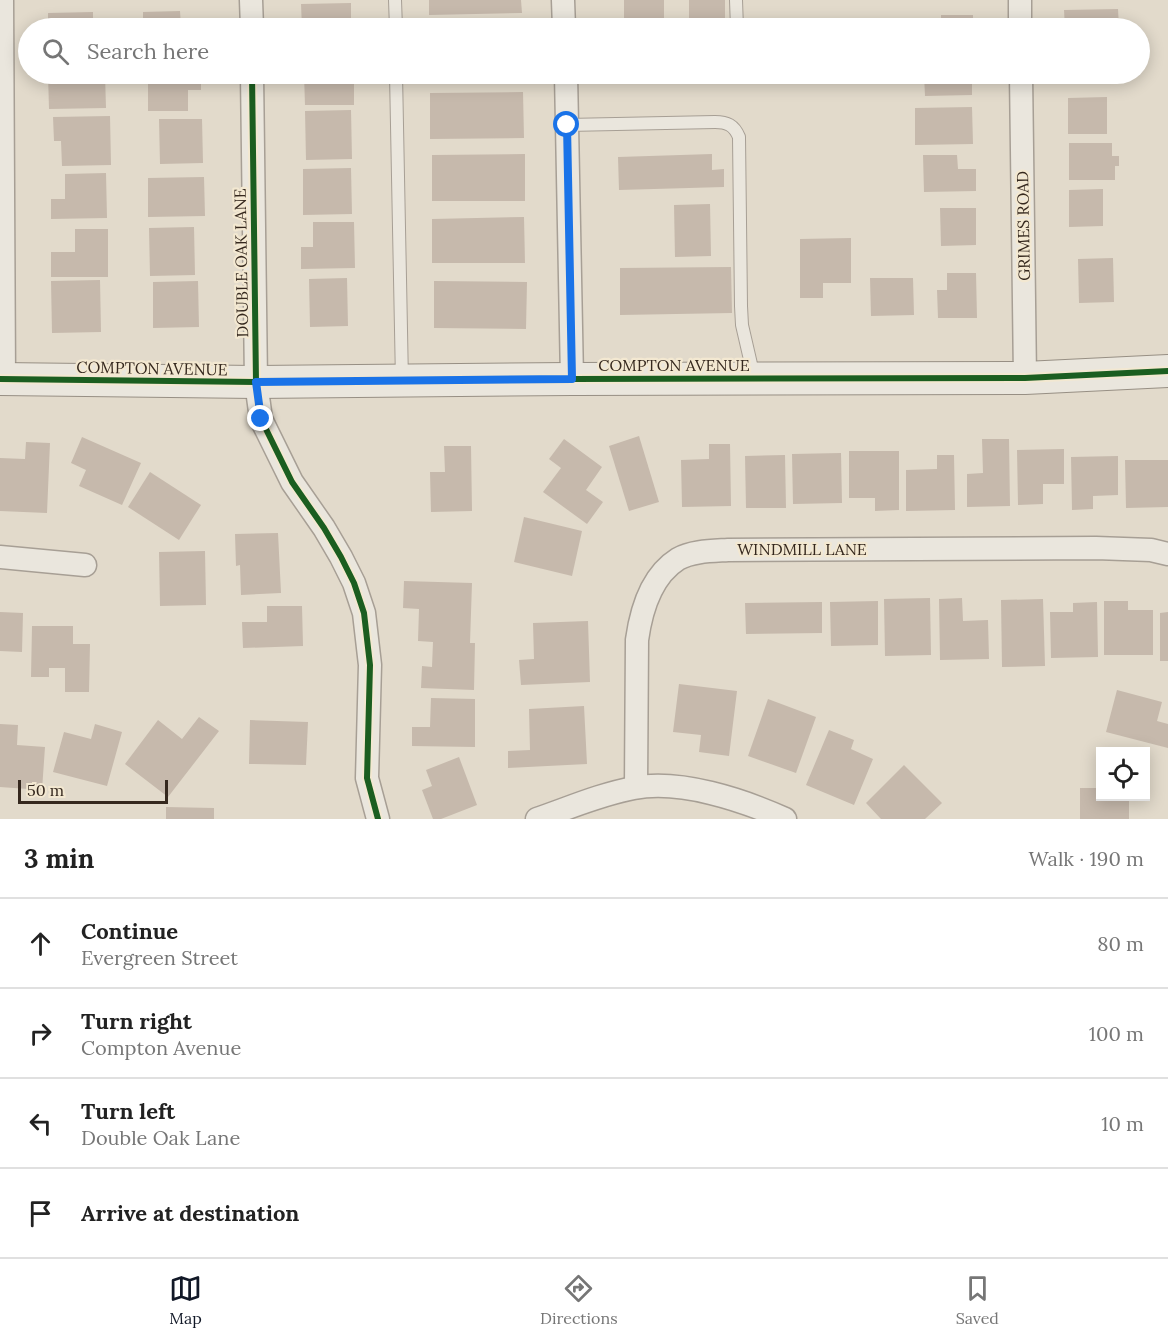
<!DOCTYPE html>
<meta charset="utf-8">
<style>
body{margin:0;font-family:Lora,serif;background:#f2f2f2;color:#222}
.controls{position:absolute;right:18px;bottom:18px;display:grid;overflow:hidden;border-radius:0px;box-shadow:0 3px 15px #0003}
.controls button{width:54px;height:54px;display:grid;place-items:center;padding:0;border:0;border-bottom:2px solid #e0e0e0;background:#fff;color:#222;font:30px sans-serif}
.scale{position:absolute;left:18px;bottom:15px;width:150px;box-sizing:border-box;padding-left:6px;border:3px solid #35281e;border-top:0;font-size:16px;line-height:21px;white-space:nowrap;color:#35281e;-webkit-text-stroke:4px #f3e8d1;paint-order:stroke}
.stop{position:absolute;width:18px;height:18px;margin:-14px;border:4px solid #1a73e8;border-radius:50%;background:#fff}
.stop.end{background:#1a73e8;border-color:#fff;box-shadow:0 2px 6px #0008}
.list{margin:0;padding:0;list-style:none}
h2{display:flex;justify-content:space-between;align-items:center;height:78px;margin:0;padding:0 24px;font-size:26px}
h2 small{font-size:20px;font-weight:400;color:#767676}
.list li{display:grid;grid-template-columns:39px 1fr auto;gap:18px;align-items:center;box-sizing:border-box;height:90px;padding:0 24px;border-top:2px solid #e0e0e0}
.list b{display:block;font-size:22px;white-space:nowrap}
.list p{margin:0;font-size:20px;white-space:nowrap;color:#767676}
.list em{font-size:20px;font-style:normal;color:#767676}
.icon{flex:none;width:33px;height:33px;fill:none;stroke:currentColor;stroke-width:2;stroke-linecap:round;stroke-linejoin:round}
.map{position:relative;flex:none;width:1168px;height:819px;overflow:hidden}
.search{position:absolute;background:#fff;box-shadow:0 3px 15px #0003;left:18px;right:18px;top:18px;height:66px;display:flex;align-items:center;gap:15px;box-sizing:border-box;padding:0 21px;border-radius:33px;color:#767676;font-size:22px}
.sheet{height:438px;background:#fff}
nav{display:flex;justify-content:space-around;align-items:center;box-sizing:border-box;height:84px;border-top:2px solid #e0e0e0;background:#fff;font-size:16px;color:#767676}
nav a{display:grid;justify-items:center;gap:3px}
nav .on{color:#111827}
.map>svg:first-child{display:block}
</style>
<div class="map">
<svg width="1168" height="819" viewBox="0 0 1168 819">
<rect width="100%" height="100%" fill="#e2dacb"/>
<g fill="#c6b9ac">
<polygon points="429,0 521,0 522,13 429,15"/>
<rect x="624" y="0" width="40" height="28"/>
<rect x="689" y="0" width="36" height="28"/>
<polygon points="351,3 351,28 302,28 301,4"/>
<polygon points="1118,9 1119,28 1065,28 1064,10"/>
<polygon points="180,11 181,28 143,28 143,12"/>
<polygon points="93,12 93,28 48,28 48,13"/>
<rect x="941" y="15" width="32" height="13"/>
<polygon points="48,74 105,74 106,108 49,109"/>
<polygon points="148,74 201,74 201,90 188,90 188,111 148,111"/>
<polygon points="304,74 354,74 354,105 305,105"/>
<polygon points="429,74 524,74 524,76 429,78"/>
<polygon points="924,74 972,74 972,95 925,96"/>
<polygon points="1065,74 1113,74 1114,84 1066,84"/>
<polygon points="523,92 524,138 430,139 430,93"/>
<polygon points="1107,97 1107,134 1068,134 1068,98"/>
<polygon points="972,107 973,144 915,145 915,108"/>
<polygon points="351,110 352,159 306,160 305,111"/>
<polygon points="110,116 111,165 62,166 61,141 54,141 53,117"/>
<polygon points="159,119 202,119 203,163 160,164"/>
<polygon points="1069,143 1112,143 1112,156 1119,156 1119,166 1115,166 1115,180 1069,180"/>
<polygon points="525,154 525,201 432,201 432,155"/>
<polygon points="712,154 712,170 724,169 724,187 619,190 618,157"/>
<polygon points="923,155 957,155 958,169 976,169 976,191 924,192"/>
<polygon points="351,168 352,214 303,215 303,169"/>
<polygon points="106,173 107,218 51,219 51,199 65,199 65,174"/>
<polygon points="204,177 205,216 148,217 148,178"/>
<polygon points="1103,189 1103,226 1069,227 1069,190"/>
<polygon points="710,204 711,256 675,257 674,205"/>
<polygon points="940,208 976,208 976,245 941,246"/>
<polygon points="524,217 525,263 432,263 432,219"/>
<polygon points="313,222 354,222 355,268 301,269 301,247 313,247"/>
<polygon points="194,227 195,275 150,276 149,228"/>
<polygon points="75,229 108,229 108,277 51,277 51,252 75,252"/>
<polygon points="851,238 851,283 823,283 823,298 800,298 800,239"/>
<polygon points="1113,258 1114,302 1079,303 1078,259"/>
<polygon points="731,267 732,313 620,315 620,268"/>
<polygon points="947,273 976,273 977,318 938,318 937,290 947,290"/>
<polygon points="347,278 348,326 310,327 309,279"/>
<polygon points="870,278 913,278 914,315 871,316"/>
<polygon points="100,280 101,332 52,333 51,281"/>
<polygon points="198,281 199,327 153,328 153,282"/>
<polygon points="434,281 527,282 526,329 434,328"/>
<polygon points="639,436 659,502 629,511 609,446"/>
<polygon points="82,437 141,463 122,505 79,486 86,470 71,463"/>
<polygon points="564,439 602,467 586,490 603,502 587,524 543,492 561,468 549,459"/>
<polygon points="982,439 1009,439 1010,506 967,507 967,474 983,473"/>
<polygon points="26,442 50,443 47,513 0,511 0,458 25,459"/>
<polygon points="709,444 730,444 731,506 682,507 681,460 709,459"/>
<polygon points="444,446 471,446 472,511 431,512 430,472 445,472"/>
<polygon points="1064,449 1064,484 1043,484 1043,504 1018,505 1017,450"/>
<polygon points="849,451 899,451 899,510 875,511 875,498 849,498"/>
<polygon points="841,453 842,503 793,504 792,454"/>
<polygon points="785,455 786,508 746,508 745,456"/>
<polygon points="937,455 954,455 955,510 906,511 906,470 937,469"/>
<polygon points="1118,456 1118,495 1093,496 1093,509 1072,510 1071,457"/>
<polygon points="1125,460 1168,460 1168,507 1126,508"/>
<polygon points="150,472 201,505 179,540 128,507"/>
<polygon points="524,517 582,531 572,576 514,562"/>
<polygon points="278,533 281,593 241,595 240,565 236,566 235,534"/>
<polygon points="205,551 206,605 160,606 159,552"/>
<polygon points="404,581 472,583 470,643 475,643 474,690 421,688 422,666 432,667 433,642 418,641 419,609 403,608"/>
<polygon points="930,598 931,655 885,656 884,599"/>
<polygon points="962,598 963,621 988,620 989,659 940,660 939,599"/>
<polygon points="1043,599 1045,666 1002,667 1001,600"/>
<polygon points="878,601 878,645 831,646 830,602"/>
<polygon points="1104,601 1128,601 1128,610 1153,610 1153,655 1104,655"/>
<polygon points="822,602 822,633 746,634 745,603"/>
<polygon points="1097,602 1098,657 1051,658 1050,612 1073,612 1073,603"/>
<polygon points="267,606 302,606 303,646 243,648 242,622 267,622"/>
<polygon points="0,612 23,613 22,652 0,651"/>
<polygon points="1168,612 1168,661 1160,661 1160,613"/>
<polygon points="588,621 590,682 521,685 519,660 534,659 533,623"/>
<polygon points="32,626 73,626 73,644 90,644 89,692 65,692 65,668 49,668 49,677 31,677"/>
<polygon points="679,684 737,691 729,756 699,752 701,735 673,732"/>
<polygon points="1117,690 1162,702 1157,721 1168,724 1168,748 1106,732"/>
<polygon points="431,698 475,699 475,747 412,746 412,727 430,727"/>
<polygon points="768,699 816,717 796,773 748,756"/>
<polygon points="584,706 587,764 508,768 508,751 530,750 529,709"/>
<polygon points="199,717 219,731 168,797 125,764 158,720 182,739"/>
<polygon points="250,720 308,722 306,765 249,764"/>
<polygon points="0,724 18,725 17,745 45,747 42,790 0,787"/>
<polygon points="95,724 122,732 107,786 53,772 64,732 91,739"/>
<polygon points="829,730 854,740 851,749 873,759 854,805 806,785"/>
<polygon points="459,757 477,805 441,819 433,819 422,790 432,786 426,770"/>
<polygon points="904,765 942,803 925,819 881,819 866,803"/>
<polygon points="1080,788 1100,788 1100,796 1129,796 1129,819 1080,819"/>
<polygon points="166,807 214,808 214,819 166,819"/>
</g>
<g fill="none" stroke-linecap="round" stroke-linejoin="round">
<g stroke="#a79f95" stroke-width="14">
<g id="lane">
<polyline points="395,0 396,28"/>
<polyline points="736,0 737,28"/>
<polyline points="396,74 402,381"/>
<path d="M567,125L715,122C727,122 734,125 739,137L741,306L742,325L754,377"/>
</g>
</g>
<g stroke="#a79f95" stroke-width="25">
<g id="street">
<polyline points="2,0 4,379"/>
<polyline points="251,0 252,28"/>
<polyline points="563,0 564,28"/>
<polyline points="1020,0 1020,28"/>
<polyline points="252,74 256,382 261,419 292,482 324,528 341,557 354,583 364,613 370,665 367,778 378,819"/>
<polyline points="566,74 572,379"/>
<polyline points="1021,74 1025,378"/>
<polyline points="0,557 85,565"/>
<path d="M636,787L637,640C641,611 651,576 678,559C692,551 712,551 728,550L1096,548L1151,550L1168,554"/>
<path d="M537,819C569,808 601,794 634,788C680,779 743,800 785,819"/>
</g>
</g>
<g stroke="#978f84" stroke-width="34">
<polyline id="secondary" points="0,379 256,382 572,379 1025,378 1168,371"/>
</g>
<use href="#lane" stroke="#eae6dd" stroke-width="12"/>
<use href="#street" stroke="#eae6dd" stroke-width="22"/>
<use href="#secondary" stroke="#eae6dd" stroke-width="32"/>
<g stroke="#f3e8d1" stroke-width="10">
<g id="cycleway">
<polyline points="252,74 256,382 261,419 292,482 324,528 341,557 354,583 364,613 370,665 367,778 378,819"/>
<polyline points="0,379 256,382 572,379 1025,378 1168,371"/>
</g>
</g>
<use href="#cycleway" stroke="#1b5e20" stroke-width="6"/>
</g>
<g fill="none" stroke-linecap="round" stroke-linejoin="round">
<polyline stroke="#1a73e8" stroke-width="8" points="261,419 256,382 572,379 567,125"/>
</g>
<g text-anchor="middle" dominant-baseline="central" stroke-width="4.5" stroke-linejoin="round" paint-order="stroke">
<g font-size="16" fill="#35281e" stroke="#f3e8d1">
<text transform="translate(1023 226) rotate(-91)">GRIMES ROAD</text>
<text transform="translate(241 263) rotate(-91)">DOUBLE OAK LANE</text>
<text x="674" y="365">COMPTON AVENUE</text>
<text transform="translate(152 368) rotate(1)">COMPTON AVENUE</text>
<text x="802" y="549">WINDMILL LANE</text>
</g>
</g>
</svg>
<div class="controls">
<button><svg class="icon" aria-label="locate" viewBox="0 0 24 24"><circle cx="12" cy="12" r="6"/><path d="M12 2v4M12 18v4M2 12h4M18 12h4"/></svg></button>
</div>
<div class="scale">50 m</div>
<div class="stop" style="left:567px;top:125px"></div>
<div class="stop end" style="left:261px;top:419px"></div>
<div class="search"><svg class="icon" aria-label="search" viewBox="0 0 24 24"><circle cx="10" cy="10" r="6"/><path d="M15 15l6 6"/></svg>Search here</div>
</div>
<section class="sheet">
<h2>3 min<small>Walk · 190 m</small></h2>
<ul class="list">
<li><svg class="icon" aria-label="ahead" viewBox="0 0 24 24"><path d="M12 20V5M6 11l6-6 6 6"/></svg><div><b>Continue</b><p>Evergreen Street</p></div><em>80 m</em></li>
<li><svg class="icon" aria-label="right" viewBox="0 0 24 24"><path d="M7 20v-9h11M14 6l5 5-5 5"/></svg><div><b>Turn right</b><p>Compton Avenue</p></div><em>100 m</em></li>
<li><svg class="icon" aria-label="left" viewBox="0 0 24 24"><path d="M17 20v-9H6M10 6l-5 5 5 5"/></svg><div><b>Turn left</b><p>Double Oak Lane</p></div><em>10 m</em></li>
<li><svg class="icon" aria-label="arrive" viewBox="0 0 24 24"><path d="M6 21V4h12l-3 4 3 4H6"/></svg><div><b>Arrive at destination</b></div></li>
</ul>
</section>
<nav>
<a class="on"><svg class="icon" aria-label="map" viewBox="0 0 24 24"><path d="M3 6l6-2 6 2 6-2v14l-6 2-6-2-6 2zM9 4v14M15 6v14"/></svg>Map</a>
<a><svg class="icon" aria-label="directions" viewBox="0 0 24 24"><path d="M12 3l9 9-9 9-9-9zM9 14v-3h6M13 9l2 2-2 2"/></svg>Directions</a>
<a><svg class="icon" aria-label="saved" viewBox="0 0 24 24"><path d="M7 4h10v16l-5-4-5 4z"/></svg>Saved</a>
</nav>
